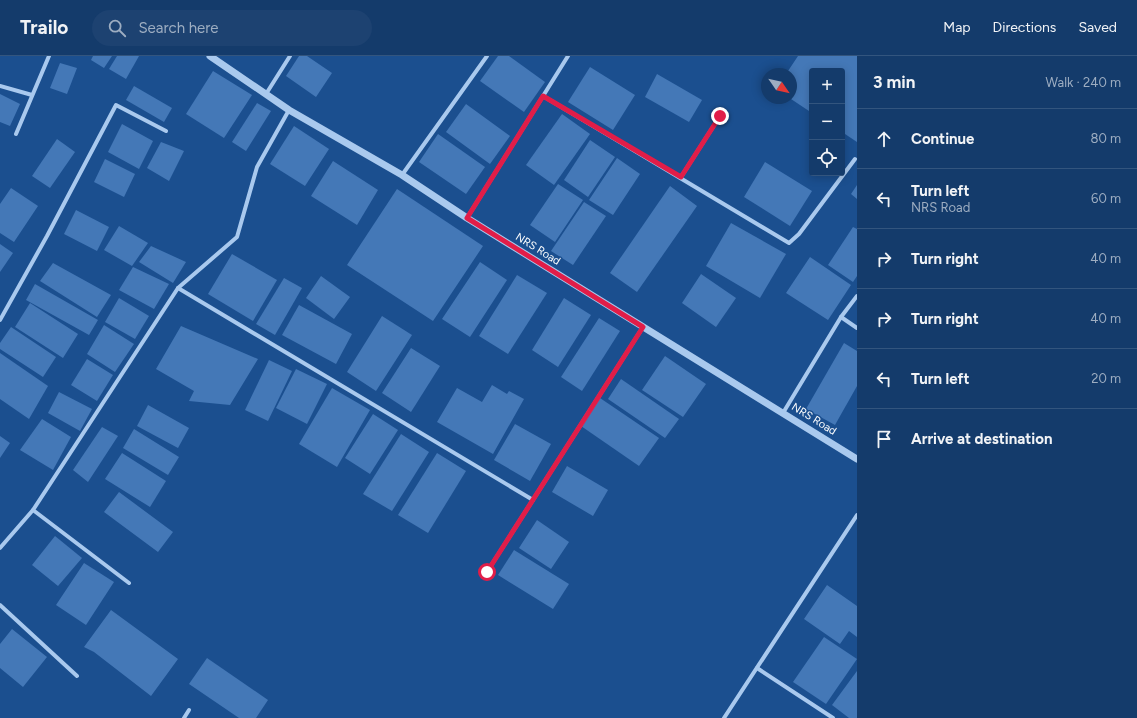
<!DOCTYPE html>
<meta charset="utf-8">
<style>
body{margin:0;font-family:Figtree,sans-serif;background:#1d4271;color:#f1f3f6}
.controls{position:absolute;right:12px;top:12px;display:grid;overflow:hidden;border-radius:4px;box-shadow:0 2px 10px #0003}
.controls button{width:36px;height:36px;display:grid;place-items:center;padding:0;border:0;border-bottom:1px solid #33557e;background:#143b6b;color:#f1f3f6;font:20px sans-serif}
.compass{position:absolute;left:761px;top:12px;width:36px;height:36px;border-radius:50%;background:#143b6b;box-shadow:0 2px 10px #0003;rotate:124deg}
.stop{position:absolute;width:12px;height:12px;margin:-9px;border:3px solid #e11d48;border-radius:50%;background:#fff}
.stop.end{background:#e11d48;border-color:#fff;box-shadow:0 1px 4px #0008}
.list{margin:0;padding:0;list-style:none}
h2{display:flex;justify-content:space-between;align-items:center;height:52px;margin:0;padding:0 16px;font-size:17px}
h2 small{font-size:13px;font-weight:400;color:#9dadc1}
.list li{display:grid;grid-template-columns:26px 1fr auto;gap:12px;align-items:center;box-sizing:border-box;height:60px;padding:0 16px;border-top:1px solid #33557e}
.list b{display:block;font-size:15px;white-space:nowrap}
.list p{margin:0;font-size:13px;white-space:nowrap;color:#9dadc1}
.list em{font-size:13px;font-style:normal;color:#9dadc1}
.icon{flex:none;width:22px;height:22px;fill:none;stroke:currentColor;stroke-width:2;stroke-linecap:round;stroke-linejoin:round}
.map{position:relative;flex:none;width:857px;height:662px;overflow:hidden}
header{display:flex;align-items:center;gap:24px;box-sizing:border-box;height:56px;padding:0 20px;background:#143b6b;border-bottom:1px solid #33557e}
header strong{font-size:19px}
nav{display:flex;gap:22px;margin-inline-start:auto;font-size:14px}
.search{width:280px;height:36px;background:#1d4271;display:flex;align-items:center;gap:10px;box-sizing:border-box;padding:0 14px;border-radius:22px;color:#9dadc1;font-size:15px}
main{display:flex}
aside{flex:1;background:#143b6b}
.map>svg:first-child{display:block}
</style>
<header>
<strong>Trailo</strong>
<div class="search"><svg class="icon" aria-label="search" viewBox="0 0 24 24"><circle cx="10" cy="10" r="6"/><path d="M15 15l6 6"/></svg>Search here</div>
<nav><a>Map</a><a>Directions</a><a>Saved</a></nav>
</header>
<main>
<div class="map">
<svg width="857" height="662" viewBox="0 0 857 662">
<rect width="100%" height="100%" fill="#1b4f8f"/>
<g fill="#4478b7">
<polygon points="93,0 112,0 104,12 91,4"/>
<polygon points="117,0 139,0 126,23 109,13"/>
<polygon points="299,0 307,0 332,17 316,41 286,20"/>
<polygon points="498,0 509,0 545,26 524,56 480,25"/>
<polygon points="798,0 857,0 857,86 842,76 842,15 812,15 812,57 791,43 791,18 786,18"/>
<polygon points="60,7 77,12 67,38 50,32"/>
<polygon points="590,11 635,39 613,74 568,46"/>
<polygon points="213,15 252,39 224,82 186,58"/>
<polygon points="657,18 702,44 689,66 645,41"/>
<polygon points="134,30 172,52 164,66 126,44"/>
<polygon points="0,38 20,48 10,70 0,66"/>
<polygon points="257,47 271,55 246,95 232,86"/>
<polygon points="466,48 510,80 490,108 446,76"/>
<polygon points="562,58 590,78 554,129 526,109"/>
<polygon points="122,68 153,85 139,113 108,96"/>
<polygon points="294,70 329,93 305,130 270,108"/>
<polygon points="438,78 485,111 466,138 419,106"/>
<polygon points="57,83 75,96 50,132 32,120"/>
<polygon points="590,84 615,101 588,141 564,124"/>
<polygon points="161,86 184,95 169,125 147,112"/>
<polygon points="617,102 640,118 613,159 589,144"/>
<polygon points="105,103 135,118 124,141 94,126"/>
<polygon points="333,105 378,134 357,169 311,140"/>
<polygon points="765,106 812,135 790,170 744,141"/>
<polygon points="558,128 583,144 555,186 530,169"/>
<polygon points="857,129 857,143 851,138"/>
<polygon points="670,130 697,150 637,236 610,217"/>
<polygon points="11,132 38,150 14,186 0,177 0,148"/>
<polygon points="397,133 483,190 433,265 347,209"/>
<polygon points="584,146 606,160 573,209 551,195"/>
<polygon points="76,154 109,171 97,195 64,178"/>
<polygon points="731,167 786,198 760,242 706,210"/>
<polygon points="119,170 148,187 132,210 104,194"/>
<polygon points="853,171 857,173 857,220 853,226 828,209"/>
<polygon points="0,188 13,197 0,216"/>
<polygon points="151,190 186,206 173,227 139,206"/>
<polygon points="232,198 277,224 253,265 208,238"/>
<polygon points="810,201 851,229 828,264 786,237"/>
<polygon points="480,206 507,224 470,281 442,263"/>
<polygon points="53,207 111,239 97,261 40,225"/>
<polygon points="133,211 169,228 154,253 119,234"/>
<polygon points="701,218 736,242 716,271 682,247"/>
<polygon points="517,219 547,237 508,298 479,280"/>
<polygon points="321,220 350,241 334,263 306,242"/>
<polygon points="284,222 302,232 275,279 256,268"/>
<polygon points="35,228 98,264 89,279 26,244"/>
<polygon points="119,242 149,260 135,283 105,266"/>
<polygon points="564,242 591,259 558,311 532,294"/>
<polygon points="30,247 78,278 63,302 15,271"/>
<polygon points="299,249 352,278 336,308 282,279"/>
<polygon points="382,260 412,279 376,335 347,316"/>
<polygon points="599,262 620,275 582,335 561,321"/>
<polygon points="104,269 134,288 115,316 87,298"/>
<polygon points="181,270 258,303 230,349 189,345 194,335 156,313"/>
<polygon points="11,271 56,301 43,321 0,293 0,287"/>
<polygon points="844,287 857,295 857,330 835,369 806,353"/>
<polygon points="411,292 440,310 411,356 382,337"/>
<polygon points="0,297 48,330 29,363 0,343"/>
<polygon points="665,300 706,328 683,361 642,334"/>
<polygon points="87,303 113,319 97,345 71,329"/>
<polygon points="269,304 292,315 268,365 245,354"/>
<polygon points="296,313 327,328 307,368 276,352"/>
<polygon points="621,323 679,363 665,382 608,343"/>
<polygon points="492,329 507,338 509,335 524,343 493,398 437,366 457,332 482,346"/>
<polygon points="332,332 370,354 337,411 299,388"/>
<polygon points="59,336 92,353 80,375 48,357"/>
<polygon points="600,342 659,382 639,410 581,370"/>
<polygon points="148,349 189,372 178,392 137,370"/>
<polygon points="373,358 398,374 370,418 345,402"/>
<polygon points="42,363 71,381 53,414 20,394"/>
<polygon points="515,368 551,388 530,425 494,404"/>
<polygon points="102,371 118,380 88,426 73,414"/>
<polygon points="134,373 179,401 168,419 123,392"/>
<polygon points="401,378 429,396 392,455 363,438"/>
<polygon points="0,380 10,387 0,402"/>
<polygon points="122,397 166,425 150,451 105,423"/>
<polygon points="437,397 466,415 428,477 398,459"/>
<polygon points="567,410 608,434 593,460 552,436"/>
<polygon points="119,436 173,476 158,496 104,456"/>
<polygon points="537,464 569,486 551,513 519,492"/>
<polygon points="55,480 82,502 58,530 32,509"/>
<polygon points="514,494 569,528 553,553 498,519"/>
<polygon points="84,507 114,526 86,569 56,549"/>
<polygon points="827,529 857,550 857,581 849,575 840,588 804,563"/>
<polygon points="111,554 178,603 151,640 94,596 84,591"/>
<polygon points="12,573 47,601 23,631 0,612 0,588"/>
<polygon points="824,581 857,603 826,648 793,626"/>
<polygon points="207,602 268,644 256,662 239,662 189,628"/>
<polygon points="857,615 857,662 849,662 832,649"/>
</g>
<g fill="none" stroke-linecap="round" stroke-linejoin="round">
<g stroke="#a9c9ee" stroke-width="4">
<polyline points="0,30 32,39"/>
<polyline points="266,38 290,0"/>
<polyline points="543,40 789,187 799,178 855,103"/>
<polyline points="16,78 49,0"/>
<polyline points="402,119 487,0"/>
<polyline points="681,121 720,60"/>
<polyline points="467,162 568,0"/>
<polyline points="178,232 533,444"/>
<polyline points="841,261 857,272"/>
<polyline points="0,264 47,180 116,49 166,75"/>
<polyline points="783,357 841,261 857,240"/>
<polyline points="0,492 33,454"/>
<polyline points="487,516 643,271"/>
<polyline points="129,527 33,454 178,232 237,181 257,111 289,54"/>
<polyline points="0,549 77,620"/>
<polyline points="757,612 833,662"/>
<polyline points="184,662 189,654"/>
<polyline points="724,662 857,459"/>
</g>
<polyline stroke="#a9c9ee" stroke-width="7" points="210,0 289,54 402,119 467,162 857,403"/>
</g>
<g fill="none" stroke-linecap="round" stroke-linejoin="round">
<polyline stroke="#e11d48" stroke-width="5" points="487,516 643,271 467,162 543,40 681,121 720,60"/>
</g>
<g text-anchor="middle" dominant-baseline="central" stroke-width="3" stroke-linejoin="round" paint-order="stroke">
<g font-size="11" fill="#fff" stroke="#1b4f8f">
<text transform="translate(538 193) rotate(32)">NRS Road</text>
<text transform="translate(814 363) rotate(32)">NRS Road</text>
</g>
</g>
</svg>
<div class="controls">
<button>+</button>
<button>−</button>
<button><svg class="icon" aria-label="locate" viewBox="0 0 24 24"><circle cx="12" cy="12" r="6"/><path d="M12 2v4M12 18v4M2 12h4M18 12h4"/></svg></button>
</div>
<svg class="compass" viewBox="-18 -18 36 36"><path d="M0-13l5 13h-10z" fill="#e53935"/><path d="M0 13l5-13h-10z" fill="#9dadc1"/></svg>
<div class="stop" style="left:487px;top:516px"></div>
<div class="stop end" style="left:720px;top:60px"></div>
</div>
<aside>
<h2>3 min<small>Walk · 240 m</small></h2>
<ul class="list">
<li><svg class="icon" aria-label="ahead" viewBox="0 0 24 24"><path d="M12 20V5M6 11l6-6 6 6"/></svg><div><b>Continue</b></div><em>80 m</em></li>
<li><svg class="icon" aria-label="left" viewBox="0 0 24 24"><path d="M17 20v-9H6M10 6l-5 5 5 5"/></svg><div><b>Turn left</b><p>NRS Road</p></div><em>60 m</em></li>
<li><svg class="icon" aria-label="right" viewBox="0 0 24 24"><path d="M7 20v-9h11M14 6l5 5-5 5"/></svg><div><b>Turn right</b></div><em>40 m</em></li>
<li><svg class="icon" aria-label="right" viewBox="0 0 24 24"><path d="M7 20v-9h11M14 6l5 5-5 5"/></svg><div><b>Turn right</b></div><em>40 m</em></li>
<li><svg class="icon" aria-label="left" viewBox="0 0 24 24"><path d="M17 20v-9H6M10 6l-5 5 5 5"/></svg><div><b>Turn left</b></div><em>20 m</em></li>
<li><svg class="icon" aria-label="arrive" viewBox="0 0 24 24"><path d="M6 21V4h12l-3 4 3 4H6"/></svg><div><b>Arrive at destination</b></div></li>
</ul>
</aside>
</main>
